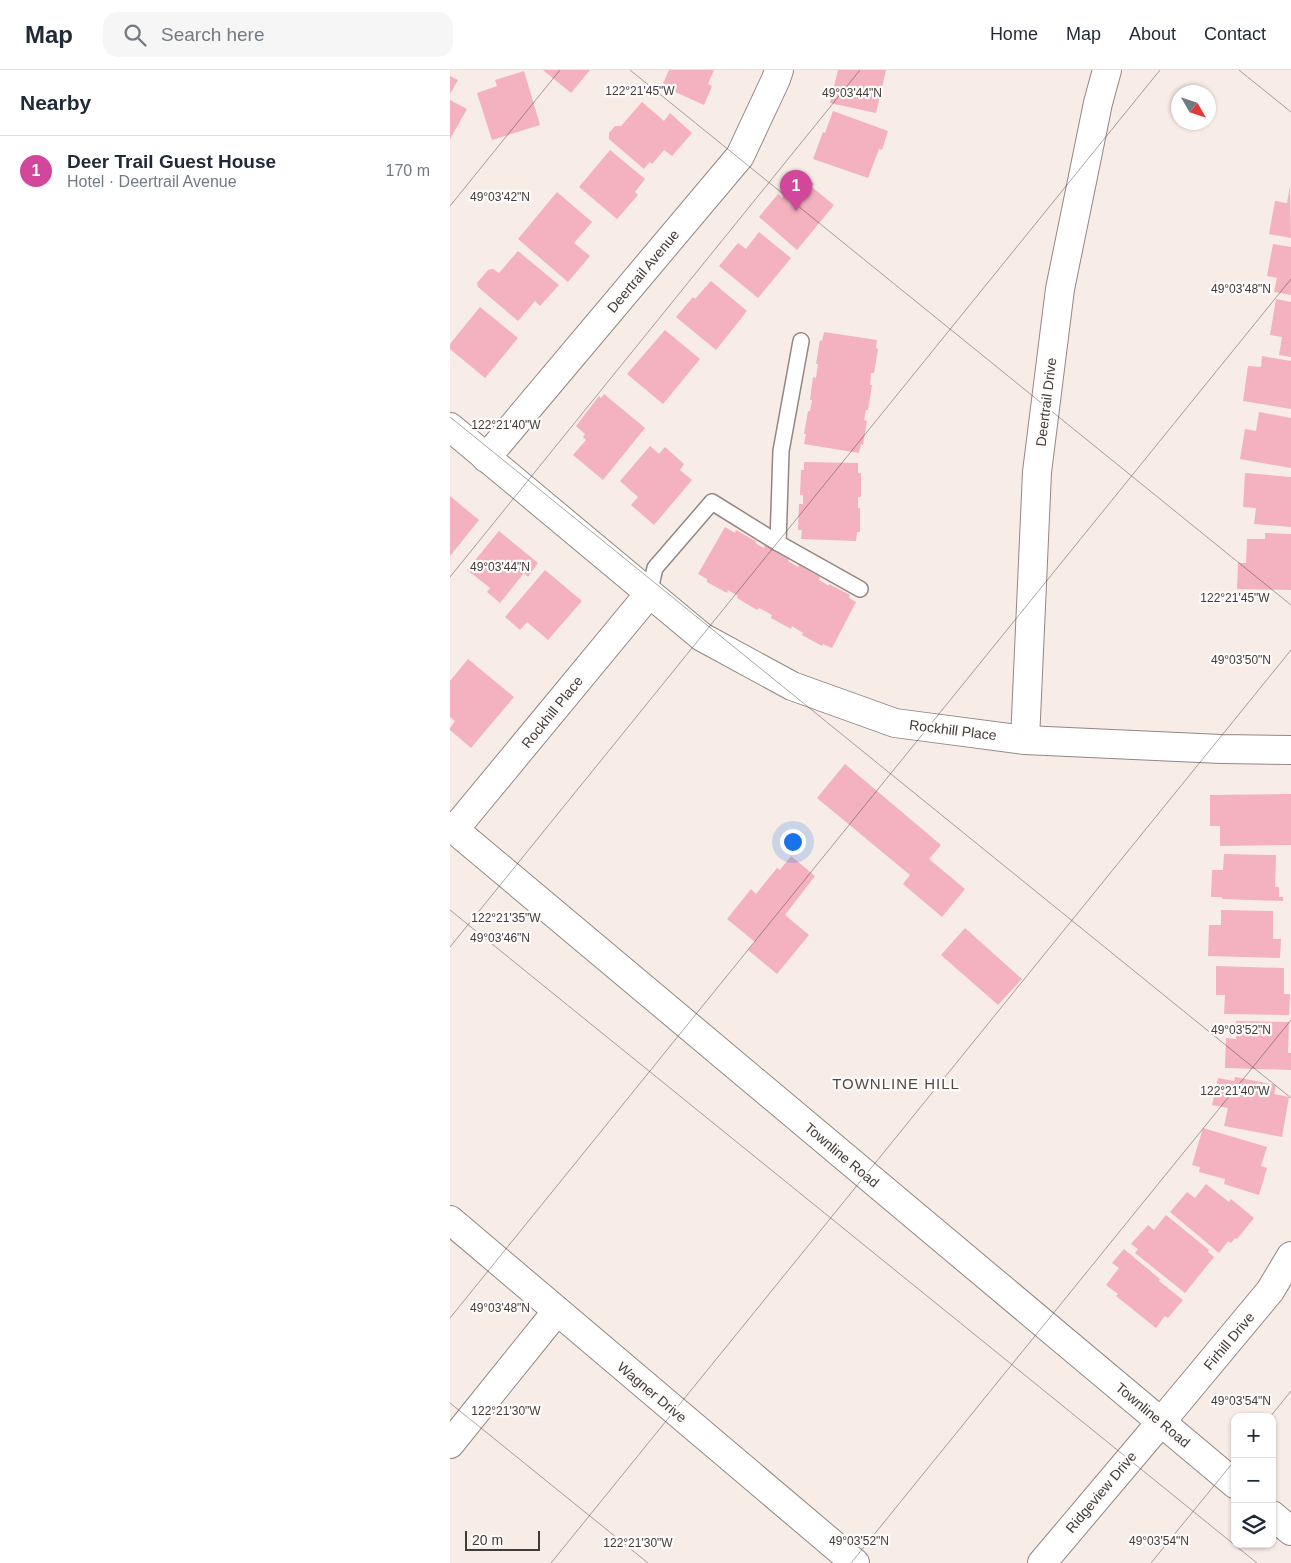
<!DOCTYPE html>
<meta charset="utf-8">
<style>
body{margin:0;font-family:Helvetica,sans-serif;background:#f6f6f7;color:#1f2937}
.controls{position:absolute;right:15px;bottom:15px;display:grid;overflow:hidden;border-radius:10px;box-shadow:0 1px 4px #0004}
.controls button{width:45px;height:45px;display:grid;place-items:center;padding:0;border:0;border-bottom:1px solid #e0e1e3;background:#fff;color:#1f2937;font:25px sans-serif}
.compass{position:absolute;left:721px;top:15px;width:45px;height:45px;border-radius:50%;background:#fff;box-shadow:0 1px 4px #0004;rotate:129deg}
.scale{position:absolute;left:15px;bottom:12px;width:75px;box-sizing:border-box;padding-left:5px;border:2px solid #403c3a;border-top:0;font-size:14px;line-height:18px;white-space:nowrap;color:#403c3a;-webkit-text-stroke:4px #fefbfa;paint-order:stroke}
.you{position:absolute;left:342px;top:771px;width:18px;height:18px;margin:-12px;border:4px solid #fff;border-radius:50%;background:#1a73e8;box-shadow:0 0 0 8px #1a73e833}
.badge{display:grid;place-items:center;width:32px;height:32px;border-radius:50%;background:#0b8043;color:#fff;font-size:16px;font-weight:700}
.pin{position:absolute;translate:-50% -41px;filter:drop-shadow(0 1px 2px #0008)}
.pin::after{content:'';position:absolute;top:26px;width:18px;height:15px;background:inherit;clip-path:polygon(0 0,100% 0,50% 100%)}
.list{margin:0;padding:0;list-style:none}
h2{display:flex;justify-content:space-between;align-items:center;height:65px;margin:0;padding:0 20px;font-size:21px}
h2 small{font-size:16px;font-weight:400;color:#747a83}
.list li{display:grid;grid-template-columns:32px 1fr auto;gap:15px;align-items:center;box-sizing:border-box;height:70px;padding:0 20px;border-top:1px solid #e0e1e3}
.list b{display:block;font-size:19px;white-space:nowrap}
.list p{margin:0;font-size:16px;white-space:nowrap;color:#747a83}
.list em{font-size:16px;font-style:normal;color:#747a83}
.icon{flex:none;width:28px;height:28px;fill:none;stroke:currentColor;stroke-width:2;stroke-linecap:round;stroke-linejoin:round}
.map{position:relative;flex:none;width:841px;height:1493px;overflow:hidden}
header{display:flex;align-items:center;gap:30px;box-sizing:border-box;height:70px;padding:0 25px;background:#fff;border-bottom:1px solid #e0e1e3}
header strong{font-size:24px}
nav{display:flex;gap:28px;margin-inline-start:auto;font-size:18px}
.search{width:350px;height:45px;background:#f6f6f7;display:flex;align-items:center;gap:12px;box-sizing:border-box;padding:0 18px;border-radius:15px;color:#747a83;font-size:19px}
main{display:flex}
aside{flex:1;background:#fff}
.map>svg:first-child{display:block}
</style>
<header>
<strong>Map</strong>
<div class="search"><svg class="icon" aria-label="search" viewBox="0 0 24 24"><circle cx="10" cy="10" r="6"/><path d="M15 15l6 6"/></svg>Search here</div>
<nav><a>Home</a><a>Map</a><a>About</a><a>Contact</a></nav>
</header>
<main>
<aside>
<h2>Nearby<small></small></h2>
<ul class="list">
<li><span class="badge" style="background:#d1479c">1</span><div><b>Deer Trail Guest House</b><p>Hotel · Deertrail Avenue</p></div><em>170 m</em></li>
</ul>
</aside>
<div class="map">
<svg width="841" height="1493" viewBox="0 0 841 1493">
<rect width="100%" height="100%" fill="#f8ece7"/>
<g fill="#f3b2bd">
<polygon points="93,0 140,0 121,23"/>
<polygon points="219,0 264,0 258,14 262,16 254,35 212,16"/>
<polygon points="388,0 436,0 426,43 380,33"/>
<polygon points="74,1 90,55 42,70 27,23 47,16 45,10"/>
<polygon points="0,6 8,10 0,24"/>
<polygon points="0,30 17,39 0,69"/>
<polygon points="192,32 214,51 220,43 242,63 222,86 214,80 202,94 200,92 194,99 159,69 159,63 165,56 171,56"/>
<polygon points="383,41 438,61 432,80 429,79 418,108 363,89 373,62 375,63"/>
<polygon points="160,80 195,109 185,122 188,125 167,149 129,117"/>
<polygon points="352,104 364,114 362,117 384,135 347,180 309,147 328,124 332,128"/>
<polygon points="840,116 841,168 819,164 825,131 837,133"/>
<polygon points="107,122 142,152 124,173 140,186 118,212 68,169"/>
<polygon points="309,162 341,188 308,228 269,196 288,173 296,179"/>
<polygon points="823,174 841,177 841,225 824,222 827,208 817,206"/>
<polygon points="68,181 109,215 90,236 85,231 68,251 28,217 27,213 38,200 43,199 49,203"/>
<polygon points="261,211 297,241 266,280 226,247 243,227 245,229"/>
<polygon points="826,229 841,232 841,287 829,285 832,267 820,265"/>
<polygon points="30,237 68,268 35,308 0,279 0,274"/>
<polygon points="215,260 250,289 213,334 177,304"/>
<polygon points="374,262 427,270 426,278 428,279 424,303 421,303 420,315 422,315 418,340 416,340 414,350 417,351 413,375 411,374 409,383 354,374 356,364 354,364 358,341 360,341 362,330 360,330 363,307 366,308 368,294 366,294 370,270 372,271"/>
<polygon points="812,286 841,291 841,339 793,331 798,296 811,297"/>
<polygon points="154,324 195,358 153,410 123,385 136,370 133,367 135,364 126,356 149,326 151,328"/>
<polygon points="809,342 841,348 841,398 790,389 795,359 806,361"/>
<polygon points="200,376 209,384 215,377 234,394 230,400 242,410 204,455 181,435 188,427 170,411"/>
<polygon points="354,392 408,393 408,403 411,403 411,427 408,427 408,438 410,438 410,462 407,462 406,471 351,469 352,460 348,460 349,434 353,434 353,425 350,425 351,400 354,400"/>
<polygon points="795,403 841,407 841,457 804,454 806,438 793,437"/>
<polygon points="0,426 29,450 0,486"/>
<polygon points="275,457 285,463 286,460 307,472 305,473 314,478 315,475 339,489 338,491 348,497 349,495 370,507 369,510 379,516 379,514 400,525 399,528 406,532 382,578 373,574 372,576 352,565 353,563 342,556 341,559 321,548 322,545 309,538 307,540 287,528 288,526 278,520 277,523 257,512 257,509 248,504"/>
<polygon points="49,461 88,493 78,507 74,503 50,533 37,522 40,518 17,500"/>
<polygon points="815,463 841,464 841,520 787,519 788,493 796,493 797,469 815,469"/>
<polygon points="95,500 132,531 98,570 77,552 70,560 55,547"/>
<polygon points="18,589 64,627 21,678 0,660 0,658 5,651 0,647 0,611"/>
<polygon points="395,694 491,775 479,789 515,819 492,847 453,814 460,805 367,728"/>
<polygon points="841,724 841,775 770,776 770,756 760,756 760,725"/>
<polygon points="774,784 826,785 825,817 829,817 829,827 833,827 833,831 772,829 772,827 761,827 762,800 773,800"/>
<polygon points="341,786 365,806 335,845 359,865 327,904 298,880 305,872 277,849 301,819 306,824 327,798 330,800"/>
<polygon points="771,840 823,841 823,869 831,869 830,888 758,886 759,855 771,855"/>
<polygon points="515,858 572,909 548,935 491,885"/>
<polygon points="766,896 834,898 834,924 840,924 839,945 774,944 775,925 766,925"/>
<polygon points="786,951 839,952 838,983 841,983 841,1000 775,998 776,968 786,969"/>
<polygon points="785,1007 826,1015 824,1024 839,1027 832,1067 774,1056 778,1038 762,1035 768,1008 784,1011"/>
<polygon points="753,1058 817,1077 811,1096 817,1098 809,1125 774,1114 775,1109 749,1102 750,1097 742,1095"/>
<polygon points="756,1114 779,1132 781,1129 804,1148 787,1169 785,1168 781,1173 778,1171 769,1183 720,1142 737,1122 745,1128"/>
<polygon points="716,1145 759,1180 758,1182 764,1187 735,1223 685,1183 688,1179 681,1174 698,1155 704,1160"/>
<polygon points="674,1179 710,1209 709,1211 733,1230 718,1248 715,1246 706,1258 666,1226 668,1224 656,1215 669,1198 662,1193"/>
</g>
<g fill="none" stroke-linecap="round" stroke-linejoin="round">
<g stroke="#928783" stroke-width="18">
<g id="lane">
<polyline points="328,473 331,381 351,271"/>
<polyline points="199,524 205,498 262,432 328,473 410,519"/>
</g>
</g>
<g stroke="#928783" stroke-width="30">
<g id="street">
<polyline points="0,357 252,567 342,616 445,653 575,670 771,679 841,680"/>
<polyline points="36,388 290,86 326,9 329,0"/>
<polyline points="575,670 587,402 610,219 648,33 657,0"/>
<polyline points="4,760 199,524"/>
<polyline points="0,1150 405,1493"/>
<polyline points="711,1352 820,1221 841,1186"/>
<polyline points="0,1374 107,1241"/>
</g>
</g>
<g stroke="#928783" stroke-width="30">
<g id="secondary">
<polyline points="0,756 785,1414"/>
<polyline points="822,1445 841,1461"/>
<polyline points="592,1493 711,1352"/>
</g>
</g>
<use href="#lane" stroke="#fff" stroke-width="15"/>
<use href="#street" stroke="#fff" stroke-width="28"/>
<use href="#secondary" stroke="#fff" stroke-width="28"/>
</g>
<path fill="none" stroke="#403c3a" stroke-width="1" stroke-opacity="0.45" d="M180,0L841,535M789,0L841,42M0,136L110,0M0,347L841,1028M0,507L410,0M0,840L807,1493M0,877L710,0M0,1248L841,209M0,1333L198,1493M820,1347L841,1321M101,1493L841,580M401,1493L841,950M701,1493L785,1390"/>
<g text-anchor="middle" dominant-baseline="central" stroke-width="4.5" stroke-linejoin="round" paint-order="stroke">
<g font-size="14" fill="#403c3a" stroke="#fefbfa">
<text transform="translate(193 201) rotate(-50)">Deertrail Avenue</text>
<text transform="translate(596 332) rotate(-83)">Deertrail Drive</text>
<text transform="translate(102 642) rotate(-51)">Rockhill Place</text>
<text transform="translate(503 660) rotate(7)">Rockhill Place</text>
<text transform="translate(392 1085) rotate(40)">Townline Road</text>
<text transform="translate(779 1271) rotate(-50)">Firhill Drive</text>
<text transform="translate(202 1322) rotate(40)">Wagner Drive</text>
<text transform="translate(703 1345) rotate(40)">Townline Road</text>
<text transform="translate(651 1422) rotate(-50)">Ridgeview Drive</text>
</g>
<g font-size="15" letter-spacing="1" fill="#524945" stroke="#fefbfa">
<text x="446" y="1013">TOWNLINE HILL</text>
</g>
</g>
<g font-size="12" text-anchor="middle" fill="#403c3a" stroke="#fefbfa" stroke-width="4.5" stroke-linejoin="round" paint-order="stroke">
<text x="190" y="25">122°21'45"W</text>
<text x="402" y="27">49°03'44"N</text>
<text x="50" y="131">49°03'42"N</text>
<text x="791" y="223">49°03'48"N</text>
<text x="56" y="359">122°21'40"W</text>
<text x="50" y="501">49°03'44"N</text>
<text x="785" y="532">122°21'45"W</text>
<text x="791" y="594">49°03'50"N</text>
<text x="56" y="852">122°21'35"W</text>
<text x="50" y="872">49°03'46"N</text>
<text x="791" y="964">49°03'52"N</text>
<text x="785" y="1025">122°21'40"W</text>
<text x="50" y="1242">49°03'48"N</text>
<text x="791" y="1335">49°03'54"N</text>
<text x="56" y="1345">122°21'30"W</text>
<text x="409" y="1475">49°03'52"N</text>
<text x="709" y="1475">49°03'54"N</text>
<text x="188" y="1477">122°21'30"W</text>
</g>
</svg>
<div class="controls">
<button>+</button>
<button>−</button>
<button><svg class="icon" aria-label="layers" viewBox="0 0 24 24"><path d="M12 4l9 5-9 5-9-5zM3 14l9 5 9-5"/></svg></button>
</div>
<svg class="compass" viewBox="-18 -18 36 36"><path d="M0-13l5 13h-10z" fill="#e53935"/><path d="M0 13l5-13h-10z" fill="#747a83"/></svg>
<div class="scale">20 m</div>
<div class="you"></div>
<div class="pin badge" style="left:346px;top:141px;background:#d1479c">1</div>
</div>
</main>
